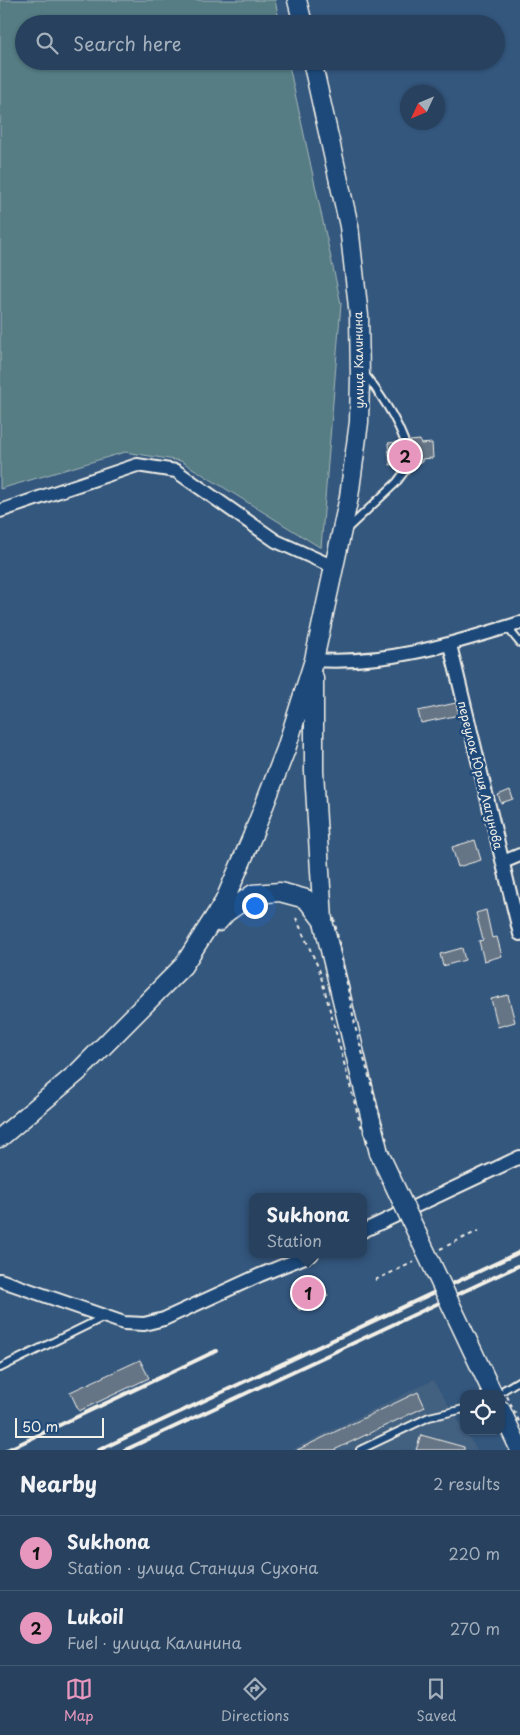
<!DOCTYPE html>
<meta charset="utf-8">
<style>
body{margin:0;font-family:"Playpen Sans",sans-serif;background:#2f4864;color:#f1f3f6}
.controls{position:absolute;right:15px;bottom:15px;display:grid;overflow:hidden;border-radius:10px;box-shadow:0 1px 4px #0004}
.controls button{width:45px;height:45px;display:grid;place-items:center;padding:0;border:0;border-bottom:1px solid #435a73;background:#27415e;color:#f1f3f6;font:25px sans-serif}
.compass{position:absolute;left:400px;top:85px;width:45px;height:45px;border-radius:50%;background:#27415e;box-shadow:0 1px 4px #0004;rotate:226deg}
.scale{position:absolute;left:15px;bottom:12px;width:89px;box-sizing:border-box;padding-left:5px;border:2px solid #f4f1e8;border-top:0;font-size:14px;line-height:18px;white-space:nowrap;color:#f4f1e8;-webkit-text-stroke:4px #1f4a7a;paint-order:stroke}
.you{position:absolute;left:254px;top:905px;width:18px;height:18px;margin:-12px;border:4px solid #fff;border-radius:50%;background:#1a73e8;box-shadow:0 0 0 8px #1a73e833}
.badge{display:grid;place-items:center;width:32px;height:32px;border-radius:50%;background:#e797bd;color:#111;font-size:16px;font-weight:700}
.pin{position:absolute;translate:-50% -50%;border:2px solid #fff;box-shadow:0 1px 5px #0006}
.popup{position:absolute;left:249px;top:1193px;width:118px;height:65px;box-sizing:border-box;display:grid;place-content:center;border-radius:10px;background:#27415e;filter:drop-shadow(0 1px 4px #0005);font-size:16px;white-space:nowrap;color:#a4afbc}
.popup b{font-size:19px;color:#f1f3f6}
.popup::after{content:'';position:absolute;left:50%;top:100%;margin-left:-10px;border:10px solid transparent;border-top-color:#27415e}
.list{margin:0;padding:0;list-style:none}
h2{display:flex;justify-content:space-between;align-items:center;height:65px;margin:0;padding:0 20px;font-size:21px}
h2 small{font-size:16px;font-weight:400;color:#a4afbc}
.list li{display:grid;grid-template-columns:32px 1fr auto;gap:15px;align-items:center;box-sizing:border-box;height:75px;padding:0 20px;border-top:1px solid #435a73}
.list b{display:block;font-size:19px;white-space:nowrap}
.list p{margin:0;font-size:16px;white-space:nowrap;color:#a4afbc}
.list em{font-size:16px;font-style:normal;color:#a4afbc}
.icon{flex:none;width:28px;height:28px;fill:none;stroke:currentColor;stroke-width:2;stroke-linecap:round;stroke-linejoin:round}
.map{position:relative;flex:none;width:520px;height:1450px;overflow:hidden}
.search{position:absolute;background:#27415e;box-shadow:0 1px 4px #0004;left:15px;right:15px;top:15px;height:55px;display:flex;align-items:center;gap:12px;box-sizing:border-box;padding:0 18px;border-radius:28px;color:#a4afbc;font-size:19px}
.sheet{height:215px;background:#27415e}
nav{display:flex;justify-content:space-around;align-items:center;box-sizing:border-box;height:70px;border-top:1px solid #435a73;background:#27415e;font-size:14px;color:#a4afbc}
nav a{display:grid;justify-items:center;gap:2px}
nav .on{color:#e797bd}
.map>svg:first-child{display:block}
</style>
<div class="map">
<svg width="520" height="1450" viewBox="0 0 520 1450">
<rect width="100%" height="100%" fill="#34577e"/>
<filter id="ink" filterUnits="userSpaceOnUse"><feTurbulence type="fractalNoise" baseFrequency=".02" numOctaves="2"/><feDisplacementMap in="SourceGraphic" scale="10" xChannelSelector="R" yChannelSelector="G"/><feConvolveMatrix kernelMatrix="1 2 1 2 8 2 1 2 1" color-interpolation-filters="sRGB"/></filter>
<g filter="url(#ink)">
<polygon fill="#436080" points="433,1380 477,1450 291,1450"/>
<polygon fill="#567d84" stroke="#a5b7b6" points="0,0 275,0 280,24 24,24 24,61 288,61 341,304 321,548 181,461 125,452 0,489"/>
<g fill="#667586" stroke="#f4f1e8">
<polygon points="420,440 421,444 432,443 433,458 422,459 422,462 416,463 410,441"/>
<polygon points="399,442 406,462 390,465 388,443"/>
<polygon points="456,703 459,715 421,723 418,711"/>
<polygon points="510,790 513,799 501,803 498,795"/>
<polygon points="475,840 481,860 458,867 452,847"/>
<polygon points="486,910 492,938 497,937 502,956 484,961 479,941 483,940 476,913"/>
<polygon points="462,948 465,960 443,966 440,954"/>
<polygon points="508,995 515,1022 498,1027 491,999"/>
<polygon points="319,1279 328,1296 299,1310 291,1293"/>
<polygon points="140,1360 149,1378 79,1411 70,1392"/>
<polygon points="418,1392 425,1407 334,1450 297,1450"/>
<polygon points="421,1435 464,1447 464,1450 416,1450"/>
</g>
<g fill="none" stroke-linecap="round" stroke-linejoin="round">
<g stroke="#f4f1e8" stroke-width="10">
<g id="lane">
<path d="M346,530L396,483L411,463C403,428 386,402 364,373"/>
<polyline points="507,627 520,643"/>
<polyline points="0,1368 104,1317"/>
<polyline points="497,1394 520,1380"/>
<polyline points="360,1450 429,1417 464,1409"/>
</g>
</g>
<g stroke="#f4f1e8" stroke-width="16">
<g id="street">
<polyline points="0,511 137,465 176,471 276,541 334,567"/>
<polyline points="450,645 520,934"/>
<path d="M314,660C387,665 452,644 520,623"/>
<polyline points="503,862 520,855"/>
<polyline points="363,1231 520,1157"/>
<polyline points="0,1280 124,1323 144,1324 164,1319 260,1275 312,1254"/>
</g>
</g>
<g stroke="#f4f1e8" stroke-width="21">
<g id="secondary">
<polyline points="297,0 303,24"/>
<polyline points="314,678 314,771 323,921 379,1153"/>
<polyline points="218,922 226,913 253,894 280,892 306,899 323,921"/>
<polyline points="0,1138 78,1072 183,966 224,902 252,837 286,749 314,660 349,497 359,422 360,378 359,316 349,226 312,61"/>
<polyline points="501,1410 520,1450"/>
</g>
</g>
<g stroke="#f4f1e8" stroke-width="2" stroke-dasharray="4 4" stroke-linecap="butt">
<polyline points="440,1249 478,1231"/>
<polyline points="375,1280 414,1262"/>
</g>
<use href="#lane" stroke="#1f4a7a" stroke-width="6"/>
<use href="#street" stroke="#1f4a7a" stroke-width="12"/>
<use href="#secondary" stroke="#1f4a7a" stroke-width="18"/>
<g stroke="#f4f1e8" stroke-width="4">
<polyline points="7,1450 216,1351"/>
<polyline points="99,1450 520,1252"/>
<polyline points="125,1450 520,1265"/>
</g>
<g stroke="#f4f1e8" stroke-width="21" stroke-linecap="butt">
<polyline id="secondary-bridge" points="379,1153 493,1394"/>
</g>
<g stroke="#f4f1e8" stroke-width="2" stroke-dasharray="4 4" stroke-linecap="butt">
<polyline points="296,918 319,969 360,1123 368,1143"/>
<polyline points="334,918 356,1030 387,1141"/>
<polyline points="507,1396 520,1423"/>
</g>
<use href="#secondary-bridge" stroke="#1f4a7a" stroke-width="18"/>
</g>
</g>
<g text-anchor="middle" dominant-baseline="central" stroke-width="5" stroke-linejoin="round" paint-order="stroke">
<g font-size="12" fill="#f4f1e8" stroke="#1f4a7a">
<text transform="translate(358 360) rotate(-91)">улица Калинина</text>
<text transform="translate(481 775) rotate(76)">переулок Юрия Лагунова</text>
</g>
</g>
</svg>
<div class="controls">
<button><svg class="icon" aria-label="locate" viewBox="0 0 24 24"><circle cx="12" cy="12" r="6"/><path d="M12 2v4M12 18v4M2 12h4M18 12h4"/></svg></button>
</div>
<svg class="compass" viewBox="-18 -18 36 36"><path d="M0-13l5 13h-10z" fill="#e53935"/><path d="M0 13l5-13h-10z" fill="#a4afbc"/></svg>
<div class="scale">50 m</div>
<div class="you"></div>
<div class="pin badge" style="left:308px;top:1293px">1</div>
<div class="popup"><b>Sukhona</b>Station</div>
<div class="pin badge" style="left:405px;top:456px">2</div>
<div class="search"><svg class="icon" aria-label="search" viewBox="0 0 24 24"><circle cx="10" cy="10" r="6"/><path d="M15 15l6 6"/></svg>Search here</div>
</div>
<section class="sheet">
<h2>Nearby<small>2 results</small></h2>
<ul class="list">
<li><span class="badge">1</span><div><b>Sukhona</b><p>Station · улица Станция Сухона</p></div><em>220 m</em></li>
<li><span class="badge">2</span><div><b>Lukoil</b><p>Fuel · улица Калинина</p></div><em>270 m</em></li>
</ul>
</section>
<nav>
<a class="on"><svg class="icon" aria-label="map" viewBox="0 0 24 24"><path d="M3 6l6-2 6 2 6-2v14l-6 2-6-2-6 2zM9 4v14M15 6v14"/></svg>Map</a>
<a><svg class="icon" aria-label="directions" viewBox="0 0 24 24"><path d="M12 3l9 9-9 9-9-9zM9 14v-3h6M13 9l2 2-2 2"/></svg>Directions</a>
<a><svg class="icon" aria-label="saved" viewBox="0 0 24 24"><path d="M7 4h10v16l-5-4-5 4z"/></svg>Saved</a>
</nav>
